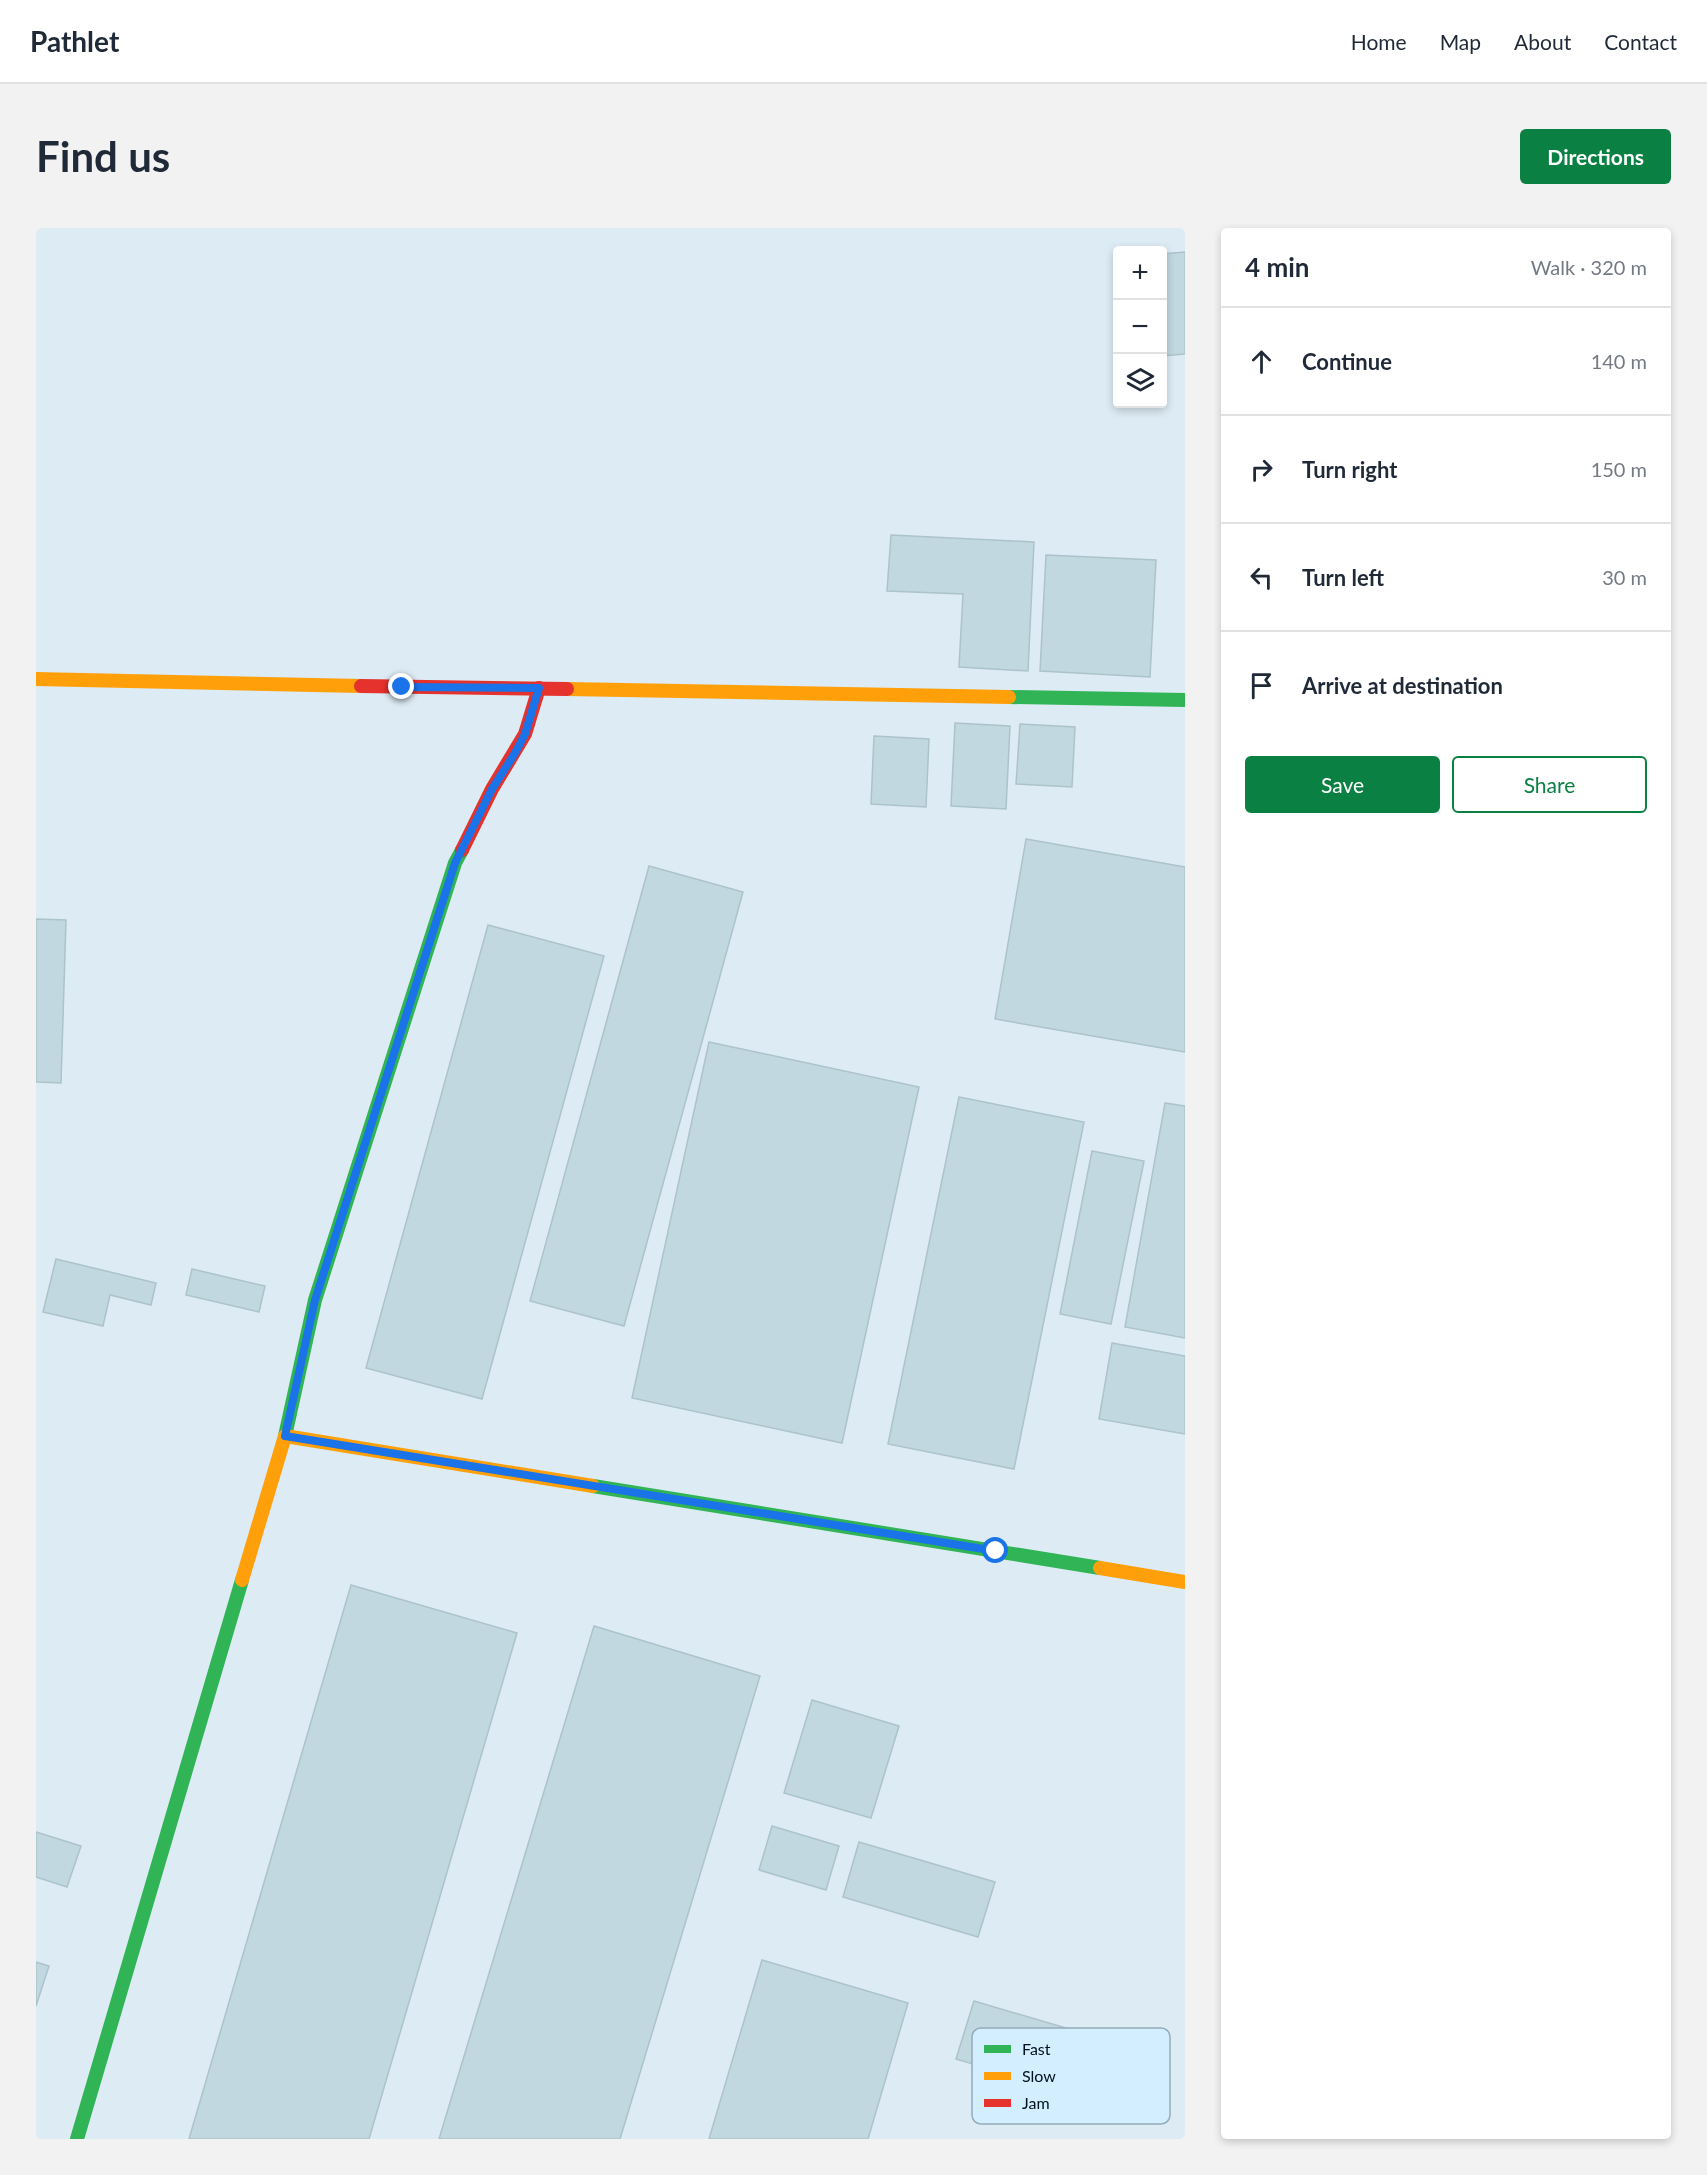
<!DOCTYPE html>
<meta charset="utf-8">
<style>
body{margin:0;font-family:Lato,sans-serif;background:#f2f2f3;color:#1f2937}
.controls{position:absolute;right:18px;top:18px;display:grid;overflow:hidden;border-radius:6px;box-shadow:0 3px 9px #0003}
.controls button{width:54px;height:54px;display:grid;place-items:center;padding:0;border:0;border-bottom:2px solid #e0e1e3;background:#fff;color:#1f2937;font:30px sans-serif}
.stop{position:absolute;width:18px;height:18px;margin:-14px;border:4px solid #1a73e8;border-radius:50%;background:#fff}
.stop.end{background:#1a73e8;border-color:#fff;box-shadow:0 2px 6px #0008}
.list{margin:0;padding:0;list-style:none}
h2{display:flex;justify-content:space-between;align-items:center;height:78px;margin:0;padding:0 24px;font-size:26px}
h2 small{font-size:20px;font-weight:400;color:#747a83}
.list li{display:grid;grid-template-columns:39px 1fr auto;gap:18px;align-items:center;box-sizing:border-box;height:108px;padding:0 24px;border-top:2px solid #e0e1e3}
.list b{display:block;font-size:22px;white-space:nowrap}
.list em{font-size:20px;font-style:normal;color:#747a83}
.actions{display:flex;gap:12px;padding:18px 24px}
.actions a{flex:1;padding:14px 0;border:2px solid #0b8043;border-radius:6px;text-align:center;font-size:21px;color:#0b8043}
.actions .main{background:#0b8043;color:#fff}
.icon{flex:none;width:33px;height:33px;fill:none;stroke:currentColor;stroke-width:2;stroke-linecap:round;stroke-linejoin:round}
.map{position:relative;flex:none;width:1149px;height:1911px;overflow:hidden;border-radius:6px}
header{display:flex;align-items:center;gap:36px;box-sizing:border-box;height:84px;padding:0 30px;background:#fff;border-bottom:2px solid #e0e1e3}
header strong{font-size:28px}
nav{display:flex;gap:33px;margin-inline-start:auto;font-size:21px}
.intro{display:flex;align-items:center;justify-content:space-between;box-sizing:border-box;height:144px;padding:0 36px}
h1{margin:0;font-size:42px}
.button{padding:15px 27px;border-radius:6px;background:#0b8043;color:#fff;font-size:21px;font-weight:700}
main{display:flex;gap:36px;padding:0 36px}
aside{flex:1;background:#fff;border-radius:6px;box-shadow:0 3px 9px #0003}
.map>svg:first-child{display:block}
</style>
<header>
<strong>Pathlet</strong>
<nav><a>Home</a><a>Map</a><a>About</a><a>Contact</a></nav>
</header>
<div class="intro"><h1>Find us</h1><a class="button">Directions</a></div>
<main>
<div class="map">
<svg width="1149" height="1911" viewBox="0 0 1149 1911">
<rect width="100%" height="100%" fill="#ddebf4"/>
<g fill="#c1d8e0" stroke="#acc3cb" stroke-width="1.5">
<polygon points="1149,24 1149,126 1126,128 1126,26"/>
<polygon points="855,307 998,314 992,443 923,439 927,366 851,363"/>
<polygon points="1010,327 1120,332 1114,449 1004,443"/>
<polygon points="919,495 974,498 970,581 915,578"/>
<polygon points="984,496 1039,499 1036,559 980,556"/>
<polygon points="838,508 893,511 890,579 835,576"/>
<polygon points="990,611 1149,639 1149,824 959,791"/>
<polygon points="613,638 707,664 588,1098 494,1073"/>
<polygon points="0,691 30,692 25,855 0,854"/>
<polygon points="452,697 568,728 446,1171 330,1140"/>
<polygon points="673,814 883,859 806,1215 596,1170"/>
<polygon points="923,869 1048,894 978,1241 852,1216"/>
<polygon points="1129,875 1149,878 1149,1110 1089,1099"/>
<polygon points="1056,923 1108,933 1075,1096 1024,1086"/>
<polygon points="20,1031 120,1055 115,1077 74,1067 67,1098 7,1084"/>
<polygon points="156,1041 229,1058 223,1084 150,1067"/>
<polygon points="1076,1115 1149,1128 1149,1206 1063,1191"/>
<polygon points="315,1357 481,1405 333,1911 153,1911"/>
<polygon points="558,1398 724,1448 584,1911 403,1911"/>
<polygon points="776,1472 863,1498 835,1590 748,1565"/>
<polygon points="736,1598 803,1618 790,1662 723,1642"/>
<polygon points="0,1604 45,1618 31,1659 0,1649"/>
<polygon points="823,1614 959,1654 942,1709 807,1669"/>
<polygon points="726,1732 872,1775 832,1911 673,1911"/>
<polygon points="0,1734 13,1738 0,1778"/>
<polygon points="938,1773 1047,1805 1029,1863 920,1831"/>
</g>
<g fill="none" stroke-linecap="round" stroke-linejoin="round">
<g stroke="#30b455" stroke-width="14">
<polyline points="973,469 1149,472"/>
<polyline points="249,1208 279,1072 419,635 426,622"/>
<polyline points="557,1258 1064,1340"/>
<polyline points="41,1911 206,1352"/>
</g>
<g stroke="#ff9f0a" stroke-width="14">
<polyline points="0,451 325,458"/>
<polyline points="531,461 973,469"/>
<polyline points="1064,1340 1149,1354"/>
<polyline points="206,1352 249,1208 557,1258"/>
</g>
<g stroke="#e5322d" stroke-width="14">
<polyline points="325,458 531,461"/>
<polyline points="426,622 456,561 489,506 503,460"/>
</g>
</g>
<g fill="none" stroke-linecap="round" stroke-linejoin="round">
<polyline stroke="#1a73e8" stroke-width="8" points="366,459 503,460 489,506 479,525 456,561 419,635 279,1072 249,1208 960,1323"/>
</g>
<rect x="936" y="1800" width="198" height="96" rx="9" fill="#d3eefe" stroke="#94acbb" stroke-width="1.5"/>
<rect x="948" y="1817" width="27" height="8" fill="#30b455"/>
<rect x="948" y="1844" width="27" height="8" fill="#ff9f0a"/>
<rect x="948" y="1871" width="27" height="8" fill="#e5322d"/>
<g font-size="16" fill="#001220">
<text x="986" y="1827">Fast</text>
<text x="986" y="1854">Slow</text>
<text x="986" y="1881">Jam</text>
</g>
</svg>
<div class="controls">
<button>+</button>
<button>−</button>
<button><svg class="icon" aria-label="layers" viewBox="0 0 24 24"><path d="M12 4l9 5-9 5-9-5zM3 14l9 5 9-5"/></svg></button>
</div>
<div class="stop" style="left:960px;top:1323px"></div>
<div class="stop end" style="left:366px;top:459px"></div>
</div>
<aside>
<h2>4 min<small>Walk · 320 m</small></h2>
<ul class="list">
<li><svg class="icon" aria-label="ahead" viewBox="0 0 24 24"><path d="M12 20V5M6 11l6-6 6 6"/></svg><div><b>Continue</b></div><em>140 m</em></li>
<li><svg class="icon" aria-label="right" viewBox="0 0 24 24"><path d="M7 20v-9h11M14 6l5 5-5 5"/></svg><div><b>Turn right</b></div><em>150 m</em></li>
<li><svg class="icon" aria-label="left" viewBox="0 0 24 24"><path d="M17 20v-9H6M10 6l-5 5 5 5"/></svg><div><b>Turn left</b></div><em>30 m</em></li>
<li><svg class="icon" aria-label="arrive" viewBox="0 0 24 24"><path d="M6 21V4h12l-3 4 3 4H6"/></svg><div><b>Arrive at destination</b></div></li>
</ul>
<div class="actions"><a class="main">Save</a><a>Share</a></div>
</aside>
</main>
